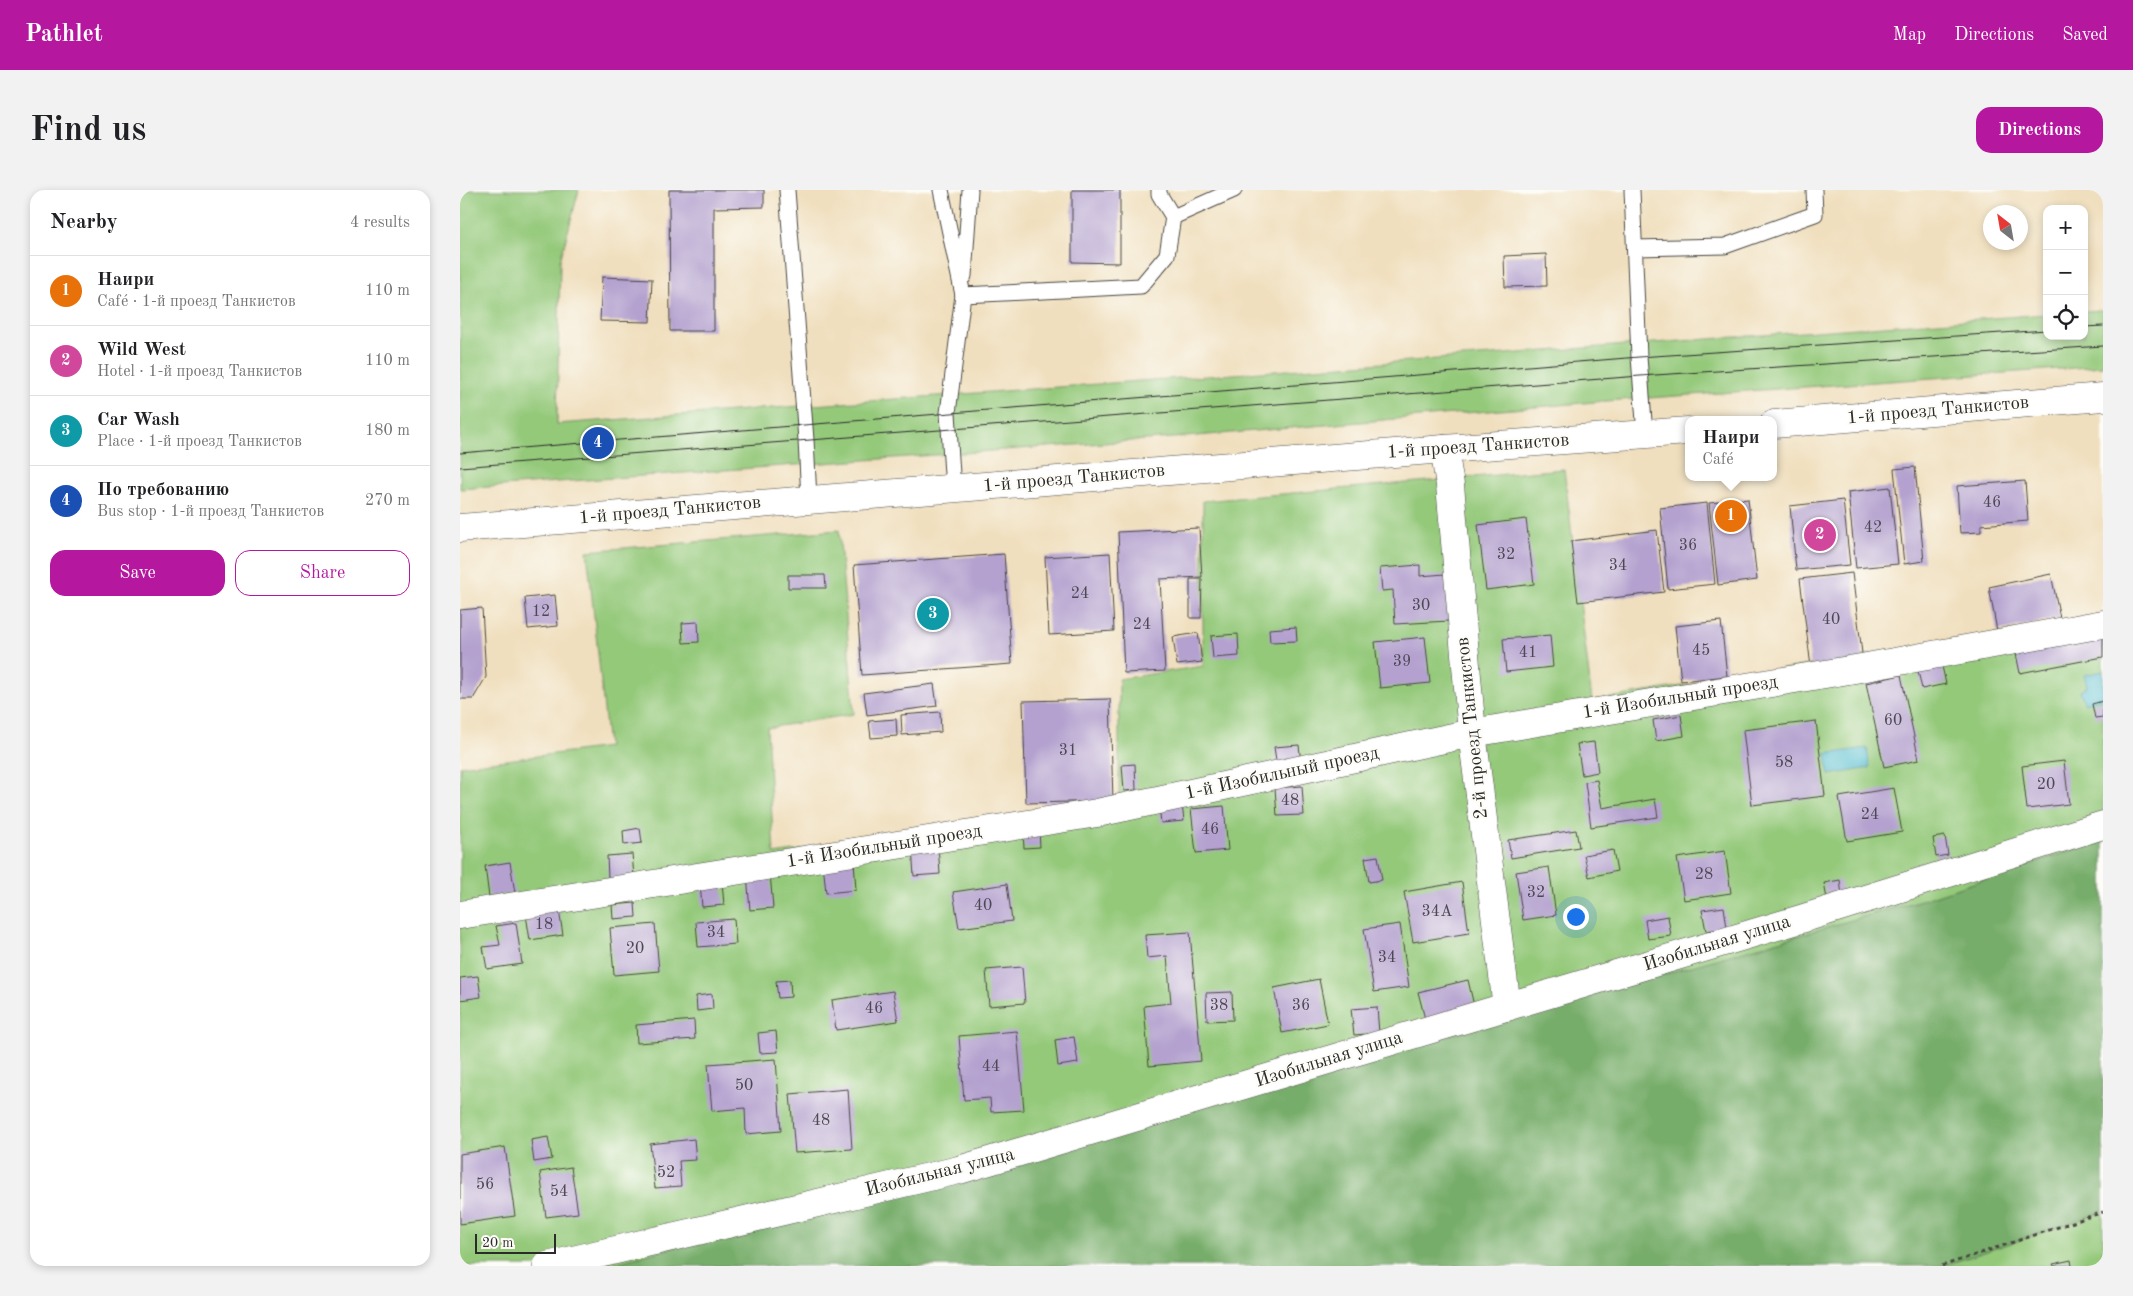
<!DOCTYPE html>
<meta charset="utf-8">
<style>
body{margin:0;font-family:"Old Standard TT",serif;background:#f2f2f2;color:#202124}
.controls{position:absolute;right:15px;top:15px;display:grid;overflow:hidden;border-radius:10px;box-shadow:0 2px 8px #0003}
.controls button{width:45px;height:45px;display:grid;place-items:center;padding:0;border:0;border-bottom:1px solid #e0e0e0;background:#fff;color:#202124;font:25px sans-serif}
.compass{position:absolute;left:1523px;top:15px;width:45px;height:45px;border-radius:50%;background:#fff;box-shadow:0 2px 8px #0003;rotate:329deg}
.scale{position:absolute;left:15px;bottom:12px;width:81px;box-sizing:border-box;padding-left:5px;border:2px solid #2b2b2b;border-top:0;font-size:14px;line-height:18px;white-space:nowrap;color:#2b2b2b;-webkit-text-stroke:4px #fdfcf7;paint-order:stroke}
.you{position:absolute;left:1115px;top:726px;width:18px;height:18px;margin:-12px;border:4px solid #fff;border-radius:50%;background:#1a73e8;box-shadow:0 0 0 8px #1a73e833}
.badge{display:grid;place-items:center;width:32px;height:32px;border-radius:50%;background:#b5179e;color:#fff;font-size:16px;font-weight:700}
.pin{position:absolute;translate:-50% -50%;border:2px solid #fff;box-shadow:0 1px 5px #0006}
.popup{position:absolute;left:1225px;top:226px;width:92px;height:65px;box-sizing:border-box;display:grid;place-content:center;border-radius:10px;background:#fff;filter:drop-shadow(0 1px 4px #0005);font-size:16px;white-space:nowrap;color:#757577}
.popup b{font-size:19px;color:#202124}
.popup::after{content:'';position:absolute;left:50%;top:100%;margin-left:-10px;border:10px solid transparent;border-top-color:#fff}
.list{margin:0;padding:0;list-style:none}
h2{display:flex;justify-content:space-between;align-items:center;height:65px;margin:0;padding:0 20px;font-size:21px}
h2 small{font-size:16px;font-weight:400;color:#757577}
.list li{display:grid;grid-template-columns:32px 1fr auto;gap:15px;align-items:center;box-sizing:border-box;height:70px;padding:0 20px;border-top:1px solid #e0e0e0}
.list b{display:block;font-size:19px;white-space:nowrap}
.list p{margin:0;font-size:16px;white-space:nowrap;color:#757577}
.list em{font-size:16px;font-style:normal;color:#757577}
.actions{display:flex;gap:10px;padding:15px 20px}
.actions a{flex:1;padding:11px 0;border:1px solid #b5179e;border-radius:15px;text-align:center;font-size:18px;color:#b5179e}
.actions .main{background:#b5179e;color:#fff}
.icon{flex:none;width:28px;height:28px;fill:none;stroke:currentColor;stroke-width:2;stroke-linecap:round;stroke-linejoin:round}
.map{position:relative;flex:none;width:1643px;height:1076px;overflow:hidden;border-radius:15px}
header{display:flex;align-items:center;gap:30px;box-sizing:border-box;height:70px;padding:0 25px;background:#b5179e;color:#fff}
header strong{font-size:24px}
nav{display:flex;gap:28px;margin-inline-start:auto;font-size:18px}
.intro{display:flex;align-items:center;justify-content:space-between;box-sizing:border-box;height:120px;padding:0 30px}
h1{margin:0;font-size:35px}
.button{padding:12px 22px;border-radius:15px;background:#b5179e;color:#fff;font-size:18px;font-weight:700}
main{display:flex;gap:30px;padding:0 30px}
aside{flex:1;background:#fff;border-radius:15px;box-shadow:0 2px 8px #0003}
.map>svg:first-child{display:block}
</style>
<header>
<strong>Pathlet</strong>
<nav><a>Map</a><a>Directions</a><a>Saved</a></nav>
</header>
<div class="intro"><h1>Find us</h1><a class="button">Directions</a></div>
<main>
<aside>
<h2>Nearby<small>4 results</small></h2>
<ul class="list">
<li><span class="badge" style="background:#e8710a">1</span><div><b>Наири</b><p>Café · 1-й проезд Танкистов</p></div><em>110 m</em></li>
<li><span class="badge" style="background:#d1479c">2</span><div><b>Wild West</b><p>Hotel · 1-й проезд Танкистов</p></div><em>110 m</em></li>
<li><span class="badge" style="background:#0f9aa8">3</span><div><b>Car Wash</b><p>Place · 1-й проезд Танкистов</p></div><em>180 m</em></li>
<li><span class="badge" style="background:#1a4fb4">4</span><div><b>По требованию</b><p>Bus stop · 1-й проезд Танкистов</p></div><em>270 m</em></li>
</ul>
<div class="actions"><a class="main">Save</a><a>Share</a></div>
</aside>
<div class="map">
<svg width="1643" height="1076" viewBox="0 0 1643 1076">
<rect width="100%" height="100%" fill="#fdfcf7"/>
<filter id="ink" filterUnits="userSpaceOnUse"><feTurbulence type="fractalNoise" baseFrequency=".02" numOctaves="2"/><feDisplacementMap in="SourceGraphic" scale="10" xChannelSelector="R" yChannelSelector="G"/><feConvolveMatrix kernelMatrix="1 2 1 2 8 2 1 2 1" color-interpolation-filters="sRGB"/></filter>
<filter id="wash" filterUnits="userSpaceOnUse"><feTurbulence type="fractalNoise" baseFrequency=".0096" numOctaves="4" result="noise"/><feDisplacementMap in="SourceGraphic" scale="20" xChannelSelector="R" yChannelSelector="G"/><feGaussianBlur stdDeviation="1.12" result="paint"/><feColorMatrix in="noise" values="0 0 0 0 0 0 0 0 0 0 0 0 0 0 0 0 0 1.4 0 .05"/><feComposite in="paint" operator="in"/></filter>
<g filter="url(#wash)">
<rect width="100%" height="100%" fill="#f0dfbe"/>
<g fill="#94c97a" stroke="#607a52">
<polygon points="0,0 119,0 100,71 97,234 1587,124 1587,146 1624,146 1624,121 1643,120 1643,176 1146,211 713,248 0,299"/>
<polygon points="1104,279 1132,511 1643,426 1643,650 1465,709 1055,827 146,1076 0,1076 0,576 148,557 127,361 379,340 394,524 307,538 314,664 659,612 659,489 743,476 743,311"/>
<polygon points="1643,1022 1643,1076 1482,1076"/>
</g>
<polygon fill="#77ad6a" stroke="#516c4a" points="1643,650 1643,1022 1482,1076 146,1076 1055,827 1465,709"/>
<g fill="#53bdd0" stroke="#3f747e">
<polygon points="1643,481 1643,509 1624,513 1620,501 1627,496 1624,485"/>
<polygon points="1407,558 1410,578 1369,585 1366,564"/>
</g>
<g id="blocks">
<g fill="#b4a1cf">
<polygon points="209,0 304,0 304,17 254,18 254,141 210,141"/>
<polygon points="612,0 660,0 660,73 612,72"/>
<polygon points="1086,64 1087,96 1045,97 1044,66"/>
<polygon points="142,87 192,89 190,132 140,131"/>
<polygon points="1455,277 1464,371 1444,374 1434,279"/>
<polygon points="1565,291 1568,331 1521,335 1521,342 1500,343 1497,296"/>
<polygon points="1430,297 1438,374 1396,378 1388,302"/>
<polygon points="1288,309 1297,390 1258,395 1249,313"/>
<polygon points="1383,310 1390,375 1336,380 1330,316"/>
<polygon points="1247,313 1255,394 1208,399 1200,318"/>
<polygon points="1066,329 1074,394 1026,400 1018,335"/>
<polygon points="739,338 742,387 700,389 705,481 664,483 658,342"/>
<polygon points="1197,340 1204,402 1118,412 1111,351"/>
<polygon points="650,363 654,441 589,445 585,367"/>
<polygon points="544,364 552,474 402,485 394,375"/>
<polygon points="960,375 960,386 985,384 989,431 935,434 933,400 922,401 920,378"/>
<polygon points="1392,383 1403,471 1351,477 1340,389"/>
<polygon points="1591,384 1600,428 1537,441 1529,397"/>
<polygon points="328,385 365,385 366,398 328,398"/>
<polygon points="730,389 742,389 741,428 730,428"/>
<polygon points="95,405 98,436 68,439 65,408"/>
<polygon points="22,418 26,487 13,509 0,509 0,420"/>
<polygon points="1261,431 1267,486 1221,491 1215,436"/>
<polygon points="238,432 239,452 223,453 222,433"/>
<polygon points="836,437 837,451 810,452 809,439"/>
<polygon points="738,443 742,472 717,475 713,447"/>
<polygon points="778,444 779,466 753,468 751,446"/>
<polygon points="1090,445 1093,477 1046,482 1043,449"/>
<polygon points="1643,446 1643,467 1560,483 1556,464"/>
<polygon points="965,447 970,493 920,498 915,452"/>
<polygon points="1482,476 1486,494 1462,499 1458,481"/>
<polygon points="1441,485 1459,570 1424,577 1406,493"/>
<polygon points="474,494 477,516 407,525 404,503"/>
<polygon points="650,509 653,611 566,613 563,511"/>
<polygon points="1643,511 1643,527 1635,528 1632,514"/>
<polygon points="480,522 481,542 442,545 441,525"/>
<polygon points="1221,525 1224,546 1196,551 1193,530"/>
<polygon points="436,529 437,546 411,548 409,531"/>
<polygon points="1356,531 1365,606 1292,615 1283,540"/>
<polygon points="1134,552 1138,582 1122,585 1117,554"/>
<polygon points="839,555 841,574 817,577 814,557"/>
<polygon points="1604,571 1609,614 1567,619 1562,576"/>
<polygon points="675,574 676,600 664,601 662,575"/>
<polygon points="1137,590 1142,618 1195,609 1198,627 1131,637 1125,592"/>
<polygon points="842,596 844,625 817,626 815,598"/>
<polygon points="1434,598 1442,642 1387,651 1379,607"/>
<polygon points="722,614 724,631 701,633 699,616"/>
<polygon points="764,616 768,660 736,663 731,619"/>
<polygon points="180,638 182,653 164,655 163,641"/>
<polygon points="579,639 580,657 564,658 563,641"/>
<polygon points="1116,640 1119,657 1051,668 1048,650"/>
<polygon points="1485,646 1488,665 1476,667 1473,648"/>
<polygon points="478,655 480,684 454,686 452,657"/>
<polygon points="1153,660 1157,681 1129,687 1124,665"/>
<polygon points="1265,661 1271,703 1224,710 1217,668"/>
<polygon points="172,664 174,686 148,688 147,666"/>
<polygon points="918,666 922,690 909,692 905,668"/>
<polygon points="394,671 396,700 366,703 363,673"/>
<polygon points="50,672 55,703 29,707 25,676"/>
<polygon points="1089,677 1096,725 1063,730 1056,682"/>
<polygon points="310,683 313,718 290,720 287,685"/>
<polygon points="1380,690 1382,706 1367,709 1364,693"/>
<polygon points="262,692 264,715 242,717 240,693"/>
<polygon points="1002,692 1009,743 953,752 944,702"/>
<polygon points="547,694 552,731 499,738 493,702"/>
<polygon points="175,713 176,727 153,729 152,715"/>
<polygon points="1264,717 1267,738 1246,741 1242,720"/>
<polygon points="99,720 103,745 70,750 66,725"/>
<polygon points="1208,726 1211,746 1188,749 1185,730"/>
<polygon points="274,729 276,754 238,757 236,732"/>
<polygon points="56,733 62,774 27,779 23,757 40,755 36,736"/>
<polygon points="195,734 199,781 154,785 150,738"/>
<polygon points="940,734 949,797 914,802 904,739"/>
<polygon points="730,742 741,871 689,876 684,816 711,813 707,766 687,768 685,745"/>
<polygon points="562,777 565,813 529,816 526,780"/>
<polygon points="18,786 21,807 0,810 0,788"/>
<polygon points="859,789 868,834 822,843 814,798"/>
<polygon points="330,790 331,807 318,808 316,791"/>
<polygon points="1008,790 1014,816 965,829 958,802"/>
<polygon points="433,801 438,831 376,840 372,810"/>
<polygon points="772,802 773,830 747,831 746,803"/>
<polygon points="252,804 253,819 237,821 236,806"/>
<polygon points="917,817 919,843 894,845 891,819"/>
<polygon points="234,830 235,849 177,853 176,835"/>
<polygon points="316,841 318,862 300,863 298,843"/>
<polygon points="557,841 564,920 531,922 530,908 504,910 499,846"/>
<polygon points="614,847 618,873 598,876 595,850"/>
<polygon points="316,869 321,941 286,944 285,918 252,921 248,874"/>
<polygon points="388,899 392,959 335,963 330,904"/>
<polygon points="88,947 92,969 74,972 71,950"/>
<polygon points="234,949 236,970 219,971 221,996 195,998 190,954"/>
<polygon points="45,957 55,1026 0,1034 0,964"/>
<polygon points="111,977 118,1023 86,1027 80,982"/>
<polygon points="1611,1070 1612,1076 1594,1076 1593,1074"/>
</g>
</g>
</g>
<g filter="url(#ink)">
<use href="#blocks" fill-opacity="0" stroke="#494641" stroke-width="1"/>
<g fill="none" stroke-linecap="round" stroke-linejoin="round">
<g stroke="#494641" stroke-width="17">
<g id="service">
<polyline points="327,0 346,250 349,309"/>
<polyline points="481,0 503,105"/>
<polyline points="699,0 699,4 713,27"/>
<polyline points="1172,0 1179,167 1185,244"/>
<polyline points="1175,58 1265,56 1355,24 1354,0"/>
<polyline points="504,86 510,0"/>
<polyline points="493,299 488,223 503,105 681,96 707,65 713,27 774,0"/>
</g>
</g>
<g stroke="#494641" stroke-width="29">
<g id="minor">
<polyline points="984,259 990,295 1012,543 1047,817"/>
<polyline points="0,725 637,623 1012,543 1401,478 1643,434"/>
<polyline points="87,1076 499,980 1341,729 1643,635"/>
</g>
</g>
<g stroke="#494641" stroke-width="29">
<g id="secondary">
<polyline points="1314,234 1643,207"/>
<polyline points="0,338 984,259 1228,241"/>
</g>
</g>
<polyline stroke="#494641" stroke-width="3" stroke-dasharray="4 4" stroke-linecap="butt" points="1482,1076 1643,1022"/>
<use href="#service" stroke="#fff" stroke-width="15"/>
<use href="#minor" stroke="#fff" stroke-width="28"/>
<use href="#secondary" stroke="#fff" stroke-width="28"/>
<g stroke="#2b2b2b" stroke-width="1">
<polyline points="1624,137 1643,136"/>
<polyline points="0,263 1179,167 1587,140"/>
<polyline points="0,277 1180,186 1643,156"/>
</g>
</g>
</g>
<g text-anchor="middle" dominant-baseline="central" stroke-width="4.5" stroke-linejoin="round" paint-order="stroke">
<g font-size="16" fill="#4d4854">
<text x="1532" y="313">46</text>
<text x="1413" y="338">42</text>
<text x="1228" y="356">36</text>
<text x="1046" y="365">32</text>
<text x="1158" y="376">34</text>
<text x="620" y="404">24</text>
<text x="961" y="416">30</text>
<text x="81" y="422">12</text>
<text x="1371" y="430">40</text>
<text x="682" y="435">24</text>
<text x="1241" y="461">45</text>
<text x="1068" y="463">41</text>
<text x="942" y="472">39</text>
<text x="1433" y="531">60</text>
<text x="608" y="561">31</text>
<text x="1324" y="573">58</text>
<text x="1586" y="595">20</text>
<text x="830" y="611">48</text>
<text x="1410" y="625">24</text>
<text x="750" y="640">46</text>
<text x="1244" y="685">28</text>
<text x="1076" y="703">32</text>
<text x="523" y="716">40</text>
<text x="977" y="722">34А</text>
<text x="84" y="735">18</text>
<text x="256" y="743">34</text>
<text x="175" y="759">20</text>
<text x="927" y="768">34</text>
<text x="759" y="816">38</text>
<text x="841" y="816">36</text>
<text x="414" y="819">46</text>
<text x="531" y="877">44</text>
<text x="284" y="896">50</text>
<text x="361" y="931">48</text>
<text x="206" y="983">52</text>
<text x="25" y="995">56</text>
<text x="99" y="1002">54</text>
</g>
<g font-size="19" fill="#2b2b2b" stroke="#fdfcf7">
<text transform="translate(1478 221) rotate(-5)">1-й проезд Танкистов</text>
<text transform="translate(1018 257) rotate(-4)">1-й проезд Танкистов</text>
<text transform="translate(614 289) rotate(-5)">1-й проезд Танкистов</text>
<text transform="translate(210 321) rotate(-5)">1-й проезд Танкистов</text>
<text transform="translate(1220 508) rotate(-9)">1-й Изобильный проезд</text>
<text transform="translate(1013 538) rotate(-96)">2-й проезд Танкистов</text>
<text transform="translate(822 584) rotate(-12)">1-й Изобильный проезд</text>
<text transform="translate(424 657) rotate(-9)">1-й Изобильный проезд</text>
<text transform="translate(1257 754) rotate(-17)">Изобильная улица</text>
<text transform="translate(869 870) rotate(-17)">Изобильная улица</text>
<text transform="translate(480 983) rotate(-14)">Изобильная улица</text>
</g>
</g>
</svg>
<div class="controls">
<button>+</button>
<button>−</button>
<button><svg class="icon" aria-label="locate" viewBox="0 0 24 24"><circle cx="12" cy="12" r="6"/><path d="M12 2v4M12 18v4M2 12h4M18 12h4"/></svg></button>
</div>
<svg class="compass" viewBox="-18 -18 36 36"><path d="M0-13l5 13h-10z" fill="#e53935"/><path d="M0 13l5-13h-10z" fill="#757577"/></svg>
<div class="scale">20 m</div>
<div class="you"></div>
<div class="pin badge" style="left:1271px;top:326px;background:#e8710a">1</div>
<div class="popup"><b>Наири</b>Café</div>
<div class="pin badge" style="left:1360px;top:345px;background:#d1479c">2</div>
<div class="pin badge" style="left:473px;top:424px;background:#0f9aa8">3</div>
<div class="pin badge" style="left:138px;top:253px;background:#1a4fb4">4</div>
</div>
</main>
